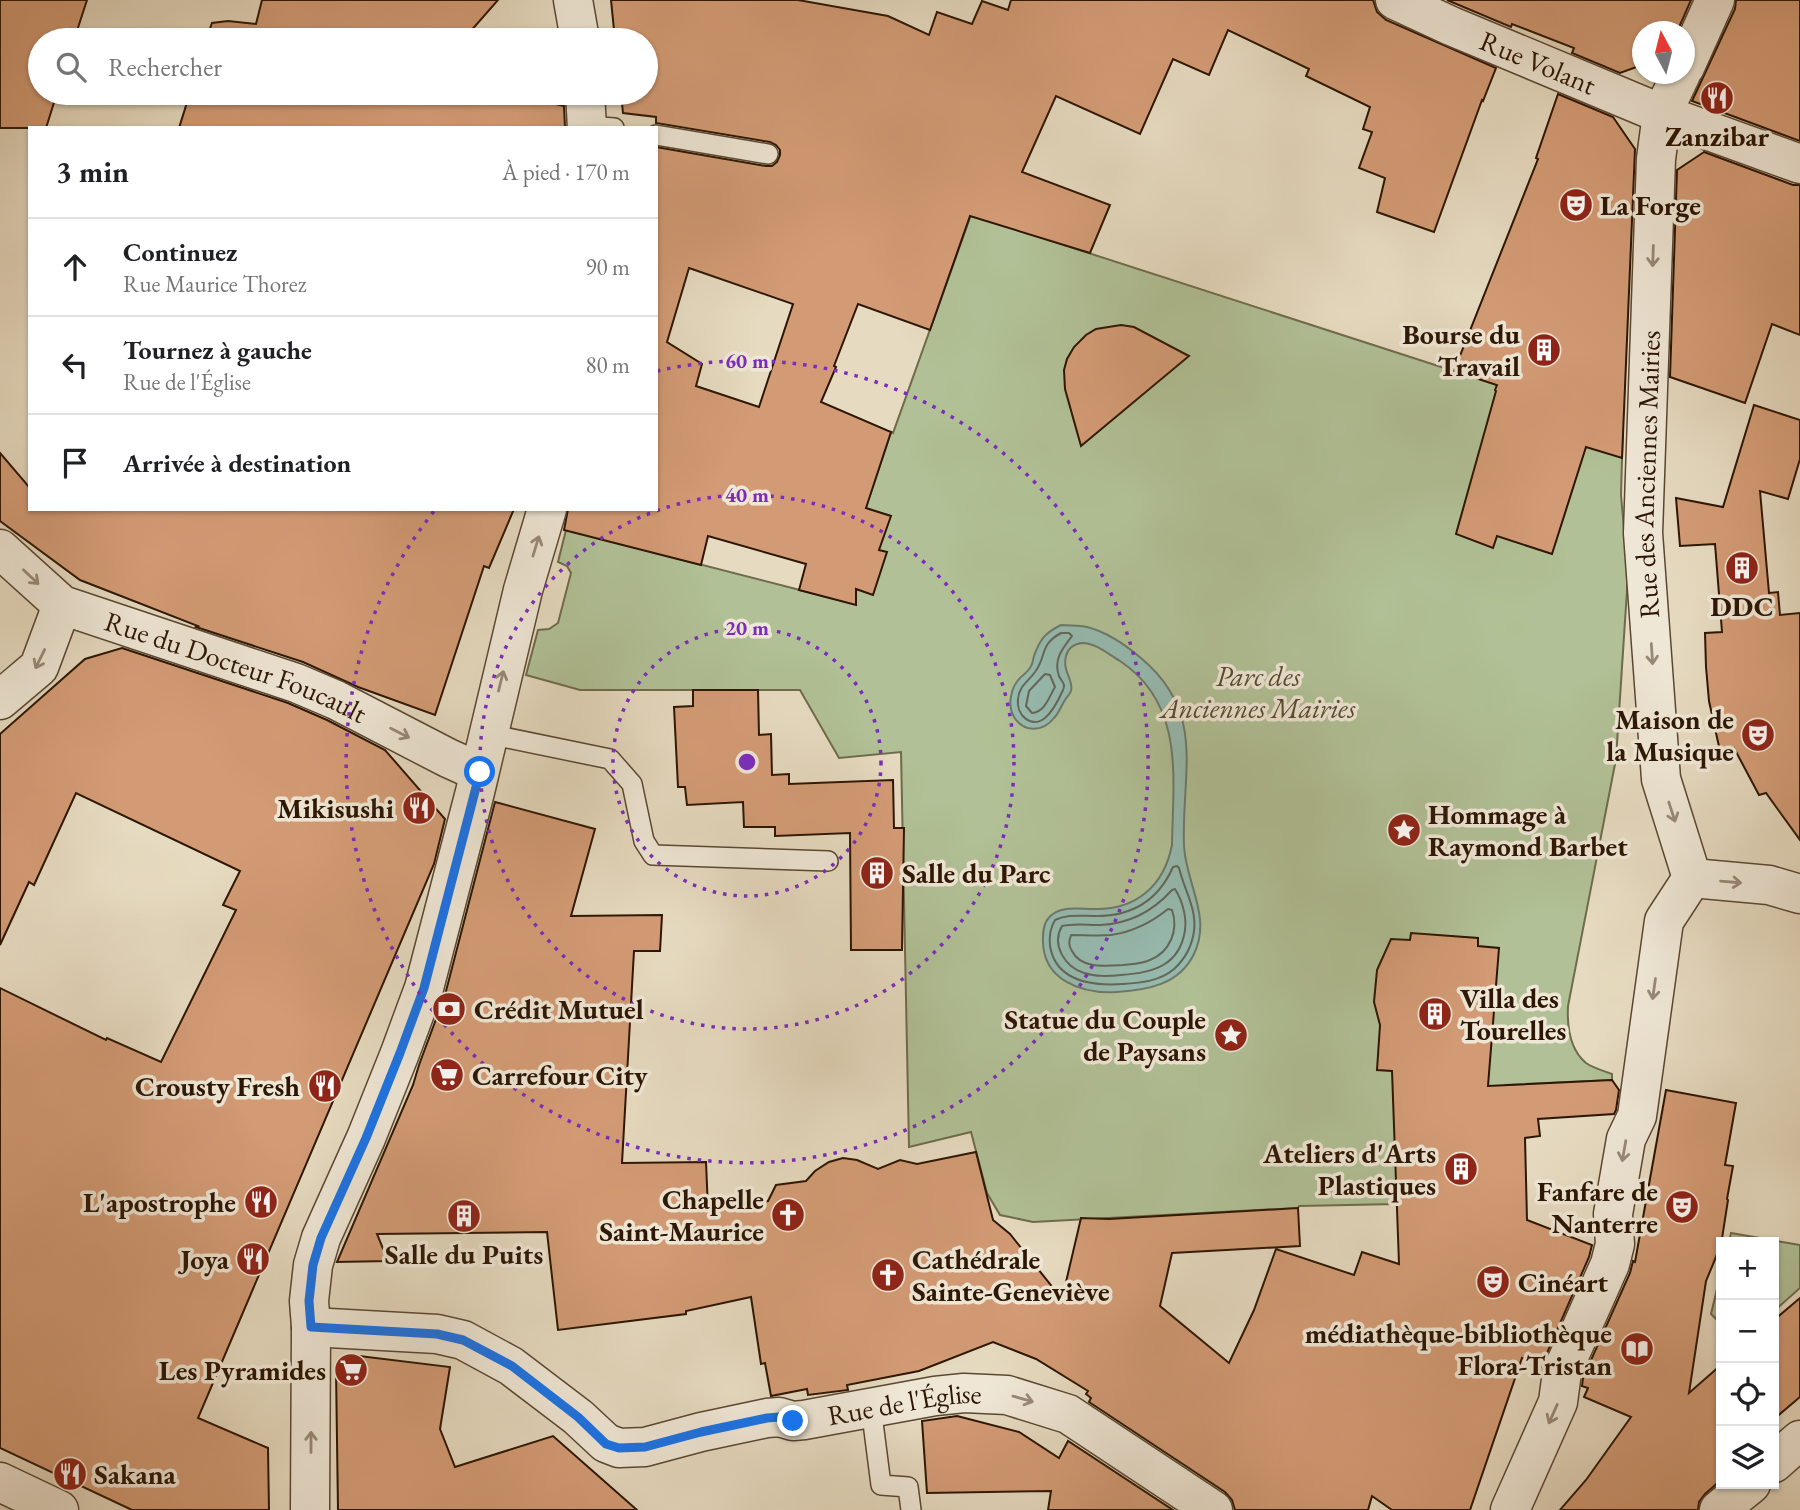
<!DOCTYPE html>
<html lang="fr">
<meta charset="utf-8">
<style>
body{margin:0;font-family:"EB Garamond",serif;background:#f2f2f2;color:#202124}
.controls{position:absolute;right:21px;bottom:21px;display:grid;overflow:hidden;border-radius:0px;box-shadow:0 2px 5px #0004}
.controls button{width:63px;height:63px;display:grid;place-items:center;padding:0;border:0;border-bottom:2px solid #e0e0e0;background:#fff;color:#202124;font:35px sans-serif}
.compass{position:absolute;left:1632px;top:21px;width:63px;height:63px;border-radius:50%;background:#fff;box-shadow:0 2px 5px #0004;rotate:353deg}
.stop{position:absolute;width:21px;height:21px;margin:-16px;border:5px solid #1a73e8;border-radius:50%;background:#fff}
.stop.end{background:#1a73e8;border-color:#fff;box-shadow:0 2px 7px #0008}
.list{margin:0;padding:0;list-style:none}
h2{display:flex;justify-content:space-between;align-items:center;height:91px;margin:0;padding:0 28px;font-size:30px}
h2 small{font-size:23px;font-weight:400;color:#757577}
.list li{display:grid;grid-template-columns:46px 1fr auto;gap:21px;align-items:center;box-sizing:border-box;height:98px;padding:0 28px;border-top:2px solid #e0e0e0}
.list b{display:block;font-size:26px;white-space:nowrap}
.list p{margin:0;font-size:23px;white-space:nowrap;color:#757577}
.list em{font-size:23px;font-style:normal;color:#757577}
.icon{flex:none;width:38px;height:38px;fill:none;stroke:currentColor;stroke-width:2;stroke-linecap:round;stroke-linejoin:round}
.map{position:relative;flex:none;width:1800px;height:1510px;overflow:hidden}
.search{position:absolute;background:#fff;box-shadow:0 2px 5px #0004;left:28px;top:28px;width:630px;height:77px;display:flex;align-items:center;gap:18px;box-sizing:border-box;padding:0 24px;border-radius:38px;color:#757577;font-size:26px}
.panel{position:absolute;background:#fff;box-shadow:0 2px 5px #0004;left:28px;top:126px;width:630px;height:385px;border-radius:0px}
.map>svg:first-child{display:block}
</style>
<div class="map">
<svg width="1800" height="1510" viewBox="0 0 1800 1510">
<rect width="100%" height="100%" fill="#e6dac0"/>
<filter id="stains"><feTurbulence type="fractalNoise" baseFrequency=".00286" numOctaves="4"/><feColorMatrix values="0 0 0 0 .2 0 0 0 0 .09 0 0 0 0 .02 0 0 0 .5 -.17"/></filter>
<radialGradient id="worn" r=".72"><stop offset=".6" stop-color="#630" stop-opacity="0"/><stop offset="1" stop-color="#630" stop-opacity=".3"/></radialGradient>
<g fill="#b1c096" stroke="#6f6b4c" stroke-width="2">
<path d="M971,215L1497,385L1623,423L1621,495L1628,575L1616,759L1568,1006C1567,1026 1569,1049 1586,1063C1593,1068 1604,1071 1612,1074V1080L1505,1085L1397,1204L1299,1206L1298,1208L1033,1222L1000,1215L987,1193L971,1132L909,1147L901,752L839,758L800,690H580L526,675L538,630L549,629L558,623L571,573L567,566L558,562L566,530L835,599L891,432L893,433Z"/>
<polygon points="1731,1233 1800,1245 1800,1288 1774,1311 1774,1242 1729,1242"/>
<polygon points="1721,1273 1721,1324 1711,1314"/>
</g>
<path fill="#96bbb0" stroke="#6c796b" stroke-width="2" d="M1061,625C1070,626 1079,625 1087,627C1107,632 1127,646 1142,659C1207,714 1181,774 1184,846C1186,884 1212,917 1194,954C1179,985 1147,990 1117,992C1081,994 1041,980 1043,937C1043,928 1045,919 1053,914C1064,906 1081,909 1094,909C1136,910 1164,886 1172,845C1173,778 1185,704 1120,661C1108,654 1096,643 1082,643C1074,644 1068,648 1066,656C1062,672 1074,680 1071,691C1070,694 1066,698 1065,700C1061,706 1059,713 1054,718C1043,732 1024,733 1014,717C1007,705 1011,687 1020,678C1024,674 1029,671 1031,666C1033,663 1033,659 1034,656C1040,639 1045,633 1061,625Z"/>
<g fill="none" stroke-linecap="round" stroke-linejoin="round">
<g stroke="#62685a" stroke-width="2">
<path d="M1061,633H1069L1072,636C1063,648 1053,659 1059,676C1062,682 1066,684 1063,690C1059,699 1052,712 1045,718C1031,729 1016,715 1018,699C1019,686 1028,682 1035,672C1047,656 1039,645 1061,633Z"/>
<path d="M1045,674L1050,675L1055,687C1049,697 1045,712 1032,713L1026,706L1029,691Z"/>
<path d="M1177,866L1179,868C1184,889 1197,909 1194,931C1192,946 1185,959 1174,969C1160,981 1141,983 1123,984C1093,986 1056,982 1050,946C1049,936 1050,928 1055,920C1067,914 1080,916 1093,916C1131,917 1158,901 1173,867Z"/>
<path d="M1175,889C1182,900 1187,917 1185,930C1180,966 1152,973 1121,975C1109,976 1096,977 1084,973C1065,967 1051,945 1062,926C1074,923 1087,925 1100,925C1129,924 1153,911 1172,890Z"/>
<path d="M1168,909L1172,910C1179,930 1170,952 1150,960C1141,964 1132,964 1123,965C1105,966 1081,969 1072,951C1068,945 1069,941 1071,935C1084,935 1098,936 1111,935C1132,932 1152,922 1168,909Z"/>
</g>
</g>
<g fill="#d39b75" stroke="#2d1603" stroke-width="2" fill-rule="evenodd">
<polygon points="0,0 87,0 74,40 40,40 40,93 57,93 46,128 0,128"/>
<polygon points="262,0 498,0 469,33 467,40 206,40 212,23 228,21 256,24"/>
<path d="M611,0H798L888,16L929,35L937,12L972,24L982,1L1008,10L1011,0H1373L1377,12L1386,20L1496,68L1483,101L1482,100L1434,232L1377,212L1385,178L1359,168L1372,132L1363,129L1370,107L1306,76L1309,69L1228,30L1209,75L1173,59L1140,134L1056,96L1022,172L1110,205L1090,253L970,216L930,330L858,304L834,366L836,367L821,402L891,432L866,508L891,516L879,550L887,552L873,595L856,589V605L799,590L806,564L708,536L701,565L564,530L568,509H656V147L766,166H772L777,162L780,155V150L776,145L770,142L656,123V117L623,113L621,93H646V40H615ZM689,268L793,304L759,407L696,386L702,364L667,342Z"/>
<polygon points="1447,0 1691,0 1677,32 1642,32 1642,65 1620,73 1572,53 1574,48 1512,24 1511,27"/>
<polygon points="1736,0 1800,0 1800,141 1692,101 1735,9"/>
<polygon points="190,93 511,93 564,106 565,128 179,128"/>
<polygon points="1558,94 1613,117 1635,149 1622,458 1586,447 1552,554 1497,536 1493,548 1456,534 1496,391 1495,390 1497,385 1454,371 1538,159 1536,158"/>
<polygon points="1704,152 1793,185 1800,185 1800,335 1772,324 1745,403 1670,377 1677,170"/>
<polygon points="1121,325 1134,327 1189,356 1081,446 1065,389 1064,370 1067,359 1074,347 1086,335 1096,329"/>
<polygon points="1754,405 1800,420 1800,459 1788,499 1760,491 1769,593 1778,592 1780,615 1800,613 1800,840 1766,793 1759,795 1734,748 1720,751 1709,701 1706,667 1705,633 1722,632 1715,544 1680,546 1676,498 1723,507"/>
<polygon points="0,453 30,488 30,509 514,509 489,568 484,566 435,715 358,687 303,662 196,627 198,626 80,580 0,521"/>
<polygon points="122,648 288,703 327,720 385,750 445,819 434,864 198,1418 268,1448 269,1510 132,1510 0,1448 0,988 106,1040 107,1038 161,1062 236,910 223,905 240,871 76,793 34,885 29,882 0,945 0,734 85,659"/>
<polygon points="693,690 758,690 759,735 771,734 772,775 789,774 789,784 893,780 894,828 904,828 902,950 851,950 850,833 775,836 775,827 744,827 743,802 687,805 685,787 678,787 674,707 693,706"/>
<polygon points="495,802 595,829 571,916 662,915 660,951 634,951 622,1163 706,1162 708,1209 768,1201 776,1185 806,1181 815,1171 829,1162 843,1158 857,1160 878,1169 900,1160 917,1164 976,1152 993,1220 1010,1234 1062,1299 1081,1218 1109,1219 1298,1208 1300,1246 1172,1253 1160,1306 1229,1363 1254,1310 1276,1249 1354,1275 1362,1252 1399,1264 1392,1071 1377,1070 1380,1025 1374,1002 1377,970 1391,939 1410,940 1411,933 1478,938 1478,946 1499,948 1488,1086 1612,1080 1619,1090 1616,1110 1614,1114 1538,1119 1540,1136 1525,1138 1527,1220 1592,1245 1589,1257 1541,1367 1522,1358 1470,1510 1392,1510 1372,1496 1368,1510 1235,1510 1232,1500 1225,1492 1089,1402 1091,1398 1086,1394 1088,1391 1036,1359 993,1342 919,1371 847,1385 848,1390 808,1395 807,1389 771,1396 765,1363 761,1364 751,1297 686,1311 686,1314 558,1330 547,1232 377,1234 388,1261 337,1262 413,1085 419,1065 445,995"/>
<polygon points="1666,1090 1736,1103 1725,1165 1733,1166 1727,1199 1728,1200 1721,1245 1706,1281 1689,1393 1721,1365 1721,1465 1718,1468 1721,1471 1721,1480 1705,1494 1699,1502 1698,1510 1560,1510 1586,1480 1631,1417 1584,1397 1588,1388 1582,1386 1583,1378 1630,1273 1633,1261 1635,1262"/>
<polygon points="1800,1298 1800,1397 1774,1419 1774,1320"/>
<polygon points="351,1355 450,1367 440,1429 455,1467 553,1436 637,1510 338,1510 336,1370"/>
<polygon points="957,1416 1019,1432 1059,1458 1068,1441 1173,1510 1048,1510 1051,1491 927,1493 922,1421"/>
</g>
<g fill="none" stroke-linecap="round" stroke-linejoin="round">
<g stroke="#5b4732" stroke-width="22">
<g id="service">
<polyline points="587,126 614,128"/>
<polyline points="656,135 768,154"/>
<polyline points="488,734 610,759 632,784 644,841 653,855 828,861"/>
<polyline points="871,1407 881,1485 908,1487 911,1510"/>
</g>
</g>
<g stroke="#5b4732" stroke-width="41">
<g id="minor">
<path id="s1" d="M1395,0L1451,26L1662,114L1800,164"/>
<polyline points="1685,67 1715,0"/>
<path id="s2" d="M0,549L62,605L296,683L336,700L448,758L479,772"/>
<polyline points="0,700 39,667 62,605"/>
<polyline points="1692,878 1769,885 1800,894"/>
<path id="s3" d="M311,1327L437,1334L463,1340L511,1366L578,1417L606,1443L619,1448L645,1447L701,1432L767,1418L779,1417L793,1421L804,1420L935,1396L964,1393L1007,1395L1068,1414L1213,1510"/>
<polyline points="1774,1463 1800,1440"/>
<polyline points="0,1482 59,1510"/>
<path id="s4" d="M1510,1510L1558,1402L1562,1372L1610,1264L1615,1244L1613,1214L1626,1139L1637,1116L1664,921L1692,878L1661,779L1643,533L1656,159L1662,114L1681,74"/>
<polyline points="1719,1510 1751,1484"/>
</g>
</g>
<g stroke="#5b4732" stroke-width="41">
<g id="tertiary">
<polyline points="573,0 580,40"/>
<polyline points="585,93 587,128"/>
<polyline points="310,1510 311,1327 309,1301 313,1265 321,1238 366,1138 400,1053 424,988 475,792 523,590 547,509"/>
</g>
</g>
<use href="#service" stroke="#efe7d6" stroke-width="19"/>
<use href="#minor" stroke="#efe7d6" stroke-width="38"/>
<use href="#tertiary" stroke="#efe7d6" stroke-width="38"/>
</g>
<defs><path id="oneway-shaft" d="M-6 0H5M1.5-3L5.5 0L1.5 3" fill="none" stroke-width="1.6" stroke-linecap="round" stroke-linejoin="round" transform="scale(1.75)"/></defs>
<g stroke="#988977">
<use href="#oneway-shaft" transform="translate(1653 256) rotate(92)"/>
<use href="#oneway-shaft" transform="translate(536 546) rotate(-73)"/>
<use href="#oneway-shaft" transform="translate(31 577) rotate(43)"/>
<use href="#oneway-shaft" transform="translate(1652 654) rotate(86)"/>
<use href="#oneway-shaft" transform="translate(40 659) rotate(116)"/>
<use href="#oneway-shaft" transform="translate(501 681) rotate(-76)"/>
<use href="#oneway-shaft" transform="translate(400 733) rotate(27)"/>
<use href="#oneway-shaft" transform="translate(1672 812) rotate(72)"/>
<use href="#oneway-shaft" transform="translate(1731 882) rotate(5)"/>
<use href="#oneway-shaft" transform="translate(1654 989) rotate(98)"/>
<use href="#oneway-shaft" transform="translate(1624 1151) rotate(100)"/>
<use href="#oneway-shaft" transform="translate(1023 1399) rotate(16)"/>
<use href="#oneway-shaft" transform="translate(1553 1414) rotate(114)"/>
<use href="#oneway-shaft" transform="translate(311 1442) rotate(-90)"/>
</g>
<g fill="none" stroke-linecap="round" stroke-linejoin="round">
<polyline stroke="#1a73e8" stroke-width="9" points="480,772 424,988 400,1053 366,1138 321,1238 313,1265 309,1301 311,1327 437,1334 463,1340 512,1366 578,1417 606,1444 619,1448 645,1447 701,1432 767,1418 779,1417 793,1421"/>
</g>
<g fill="none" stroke="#7b2cbf" stroke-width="3.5" stroke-dasharray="3.5 7">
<circle cx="747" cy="762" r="134"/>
<circle cx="747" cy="762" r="267"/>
<path d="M657 371A401 401 0 1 1 435 510"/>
</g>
<defs>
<g id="restaurant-disc" transform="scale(1.75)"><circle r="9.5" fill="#8f2418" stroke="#efe7d6"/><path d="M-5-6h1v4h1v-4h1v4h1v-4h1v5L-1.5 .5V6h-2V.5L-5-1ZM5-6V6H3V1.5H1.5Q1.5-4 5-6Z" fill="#fff"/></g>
<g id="theatre-disc" transform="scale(1.75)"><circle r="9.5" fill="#8f2418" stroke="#efe7d6"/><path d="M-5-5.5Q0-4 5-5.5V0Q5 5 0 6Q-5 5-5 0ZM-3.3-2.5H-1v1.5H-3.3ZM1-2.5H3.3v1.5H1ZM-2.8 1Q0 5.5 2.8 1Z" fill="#fff"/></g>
<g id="building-disc" transform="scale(1.75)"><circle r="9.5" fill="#8f2418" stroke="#efe7d6"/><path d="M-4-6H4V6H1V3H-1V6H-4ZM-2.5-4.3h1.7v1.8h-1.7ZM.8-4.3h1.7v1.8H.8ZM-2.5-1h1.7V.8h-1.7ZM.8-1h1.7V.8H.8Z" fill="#fff"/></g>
<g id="sight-disc" transform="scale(1.75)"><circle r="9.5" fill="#8f2418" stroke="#efe7d6"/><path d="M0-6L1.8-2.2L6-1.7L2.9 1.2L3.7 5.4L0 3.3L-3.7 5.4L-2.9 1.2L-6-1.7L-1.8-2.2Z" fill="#fff"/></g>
<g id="bank-disc" transform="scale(1.75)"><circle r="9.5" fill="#8f2418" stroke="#efe7d6"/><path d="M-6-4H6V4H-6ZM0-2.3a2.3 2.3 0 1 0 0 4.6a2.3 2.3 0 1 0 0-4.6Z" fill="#fff"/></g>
<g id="supermarket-disc" transform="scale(1.75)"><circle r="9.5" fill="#8f2418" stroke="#efe7d6"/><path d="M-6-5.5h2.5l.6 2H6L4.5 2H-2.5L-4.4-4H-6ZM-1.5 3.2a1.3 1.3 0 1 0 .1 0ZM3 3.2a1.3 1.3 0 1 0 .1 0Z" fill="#fff"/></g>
<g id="church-disc" transform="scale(1.75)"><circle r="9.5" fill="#8f2418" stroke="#efe7d6"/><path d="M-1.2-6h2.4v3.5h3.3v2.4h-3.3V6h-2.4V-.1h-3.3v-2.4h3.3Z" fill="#fff"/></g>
<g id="library-disc" transform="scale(1.75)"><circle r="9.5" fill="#8f2418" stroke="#efe7d6"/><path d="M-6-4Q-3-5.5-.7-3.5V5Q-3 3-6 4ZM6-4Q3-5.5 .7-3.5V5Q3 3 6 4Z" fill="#fff"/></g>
</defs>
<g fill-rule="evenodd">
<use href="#restaurant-disc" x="1717" y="98"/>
<use href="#theatre-disc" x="1576" y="205"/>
<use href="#building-disc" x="1544" y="350"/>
<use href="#building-disc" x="1742" y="568"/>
<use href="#theatre-disc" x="1758" y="735"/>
<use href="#restaurant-disc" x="419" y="808"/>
<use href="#sight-disc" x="1404" y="830"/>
<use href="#building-disc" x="877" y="873"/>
<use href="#bank-disc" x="449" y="1009"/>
<use href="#building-disc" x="1435" y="1014"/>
<use href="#sight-disc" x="1231" y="1035"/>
<use href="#supermarket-disc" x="447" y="1075"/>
<use href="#restaurant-disc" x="325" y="1086"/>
<use href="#building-disc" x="1461" y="1169"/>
<use href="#restaurant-disc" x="261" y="1202"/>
<use href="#theatre-disc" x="1682" y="1207"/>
<use href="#church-disc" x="788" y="1215"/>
<use href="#building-disc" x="464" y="1216"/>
<use href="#restaurant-disc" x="253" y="1259"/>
<use href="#church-disc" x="888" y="1275"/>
<use href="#theatre-disc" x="1493" y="1282"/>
<use href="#library-disc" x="1637" y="1349"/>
<use href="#supermarket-disc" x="351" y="1370"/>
<use href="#restaurant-disc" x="70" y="1474"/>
</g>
<g text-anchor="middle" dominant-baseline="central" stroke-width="7" stroke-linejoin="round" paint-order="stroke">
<g font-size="28" fill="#2d1603" stroke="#efe7d6">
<text stroke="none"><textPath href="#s1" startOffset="156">Rue Volant</textPath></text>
<text stroke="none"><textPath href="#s4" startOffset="1076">Rue des Anciennes Mairies</textPath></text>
<text stroke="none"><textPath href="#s2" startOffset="268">Rue du Docteur Foucault</textPath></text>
<text stroke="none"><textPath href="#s3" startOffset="635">Rue de l'Église</textPath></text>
</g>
<g font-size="28" font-weight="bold" fill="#2d1603" stroke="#efe7d6" text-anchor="end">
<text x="1717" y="136" text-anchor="middle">Zanzibar</text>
<text x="1600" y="205" text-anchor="start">La Forge</text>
<text x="1520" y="334">Bourse du<tspan x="1520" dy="32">Travail</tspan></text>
<text x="1742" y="606" text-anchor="middle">DDC</text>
<text x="1734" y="719">Maison de<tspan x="1734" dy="32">la Musique</tspan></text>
<text x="394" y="808">Mikisushi</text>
<text x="1428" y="814" text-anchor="start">Hommage à<tspan x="1428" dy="32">Raymond Barbet</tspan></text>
<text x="902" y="873" text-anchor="start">Salle du Parc</text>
<text x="1460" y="998" text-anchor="start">Villa des<tspan x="1460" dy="32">Tourelles</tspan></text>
<text x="474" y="1009" text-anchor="start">Crédit Mutuel</text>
<text x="1206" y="1019">Statue du Couple<tspan x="1206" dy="32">de Paysans</tspan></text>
<text x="472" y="1075" text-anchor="start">Carrefour City</text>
<text x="300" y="1086">Crousty Fresh</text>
<text x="1436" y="1153">Ateliers d'Arts<tspan x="1436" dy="32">Plastiques</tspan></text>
<text x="1658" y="1191">Fanfare de<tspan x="1658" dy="32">Nanterre</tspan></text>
<text x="764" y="1199">Chapelle<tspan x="764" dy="32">Saint-Maurice</tspan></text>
<text x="236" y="1202">L'apostrophe</text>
<text x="464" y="1254" text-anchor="middle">Salle du Puits</text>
<text x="229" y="1259">Joya</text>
<text x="912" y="1259" text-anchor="start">Cathédrale<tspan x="912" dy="32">Sainte-Geneviève</tspan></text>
<text x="1518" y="1282" text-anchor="start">Cinéart</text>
<text x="1612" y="1333">médiathèque-bibliothèque<tspan x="1612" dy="32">Flora-Tristan</tspan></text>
<text x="326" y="1370">Les Pyramides</text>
<text x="94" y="1474" text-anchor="start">Sakana</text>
</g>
<g font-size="28" font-style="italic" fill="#55492f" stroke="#efe7d6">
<text x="1258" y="676">Parc des<tspan x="1258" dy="32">Anciennes Mairies</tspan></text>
</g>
</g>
<circle cx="747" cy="762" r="10" fill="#7b2cbf" stroke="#efe7d6" stroke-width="3.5"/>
<g font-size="21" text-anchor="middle" font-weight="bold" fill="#7b2cbf" stroke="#efe7d6" stroke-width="7" stroke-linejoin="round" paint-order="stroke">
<text x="747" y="368">60 m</text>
<text x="747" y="502">40 m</text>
<text x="747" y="635">20 m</text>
</g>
<rect width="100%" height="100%" filter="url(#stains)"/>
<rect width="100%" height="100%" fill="url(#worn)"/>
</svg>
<div class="controls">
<button>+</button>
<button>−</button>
<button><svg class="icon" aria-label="locate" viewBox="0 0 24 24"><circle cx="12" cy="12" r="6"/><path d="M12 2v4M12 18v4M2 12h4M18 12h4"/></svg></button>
<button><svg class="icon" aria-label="layers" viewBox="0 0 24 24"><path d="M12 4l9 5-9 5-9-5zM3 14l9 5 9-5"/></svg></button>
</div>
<svg class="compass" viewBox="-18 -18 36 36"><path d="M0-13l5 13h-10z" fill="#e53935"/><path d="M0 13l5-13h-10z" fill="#757577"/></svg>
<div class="stop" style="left:480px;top:772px"></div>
<div class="stop end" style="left:793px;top:1421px"></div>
<div class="search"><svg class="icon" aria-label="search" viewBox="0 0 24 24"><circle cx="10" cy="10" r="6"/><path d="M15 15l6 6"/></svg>Rechercher</div>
<section class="panel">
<h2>3 min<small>À pied · 170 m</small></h2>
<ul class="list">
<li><svg class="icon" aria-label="ahead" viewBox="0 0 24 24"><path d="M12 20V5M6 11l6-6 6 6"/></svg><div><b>Continuez</b><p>Rue Maurice Thorez</p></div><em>90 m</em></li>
<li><svg class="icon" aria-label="left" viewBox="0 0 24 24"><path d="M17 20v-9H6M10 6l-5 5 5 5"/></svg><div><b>Tournez à gauche</b><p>Rue de l'Église</p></div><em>80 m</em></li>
<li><svg class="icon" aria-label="arrive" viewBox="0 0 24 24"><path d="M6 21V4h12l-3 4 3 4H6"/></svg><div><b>Arrivée à destination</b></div></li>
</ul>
</section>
</div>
